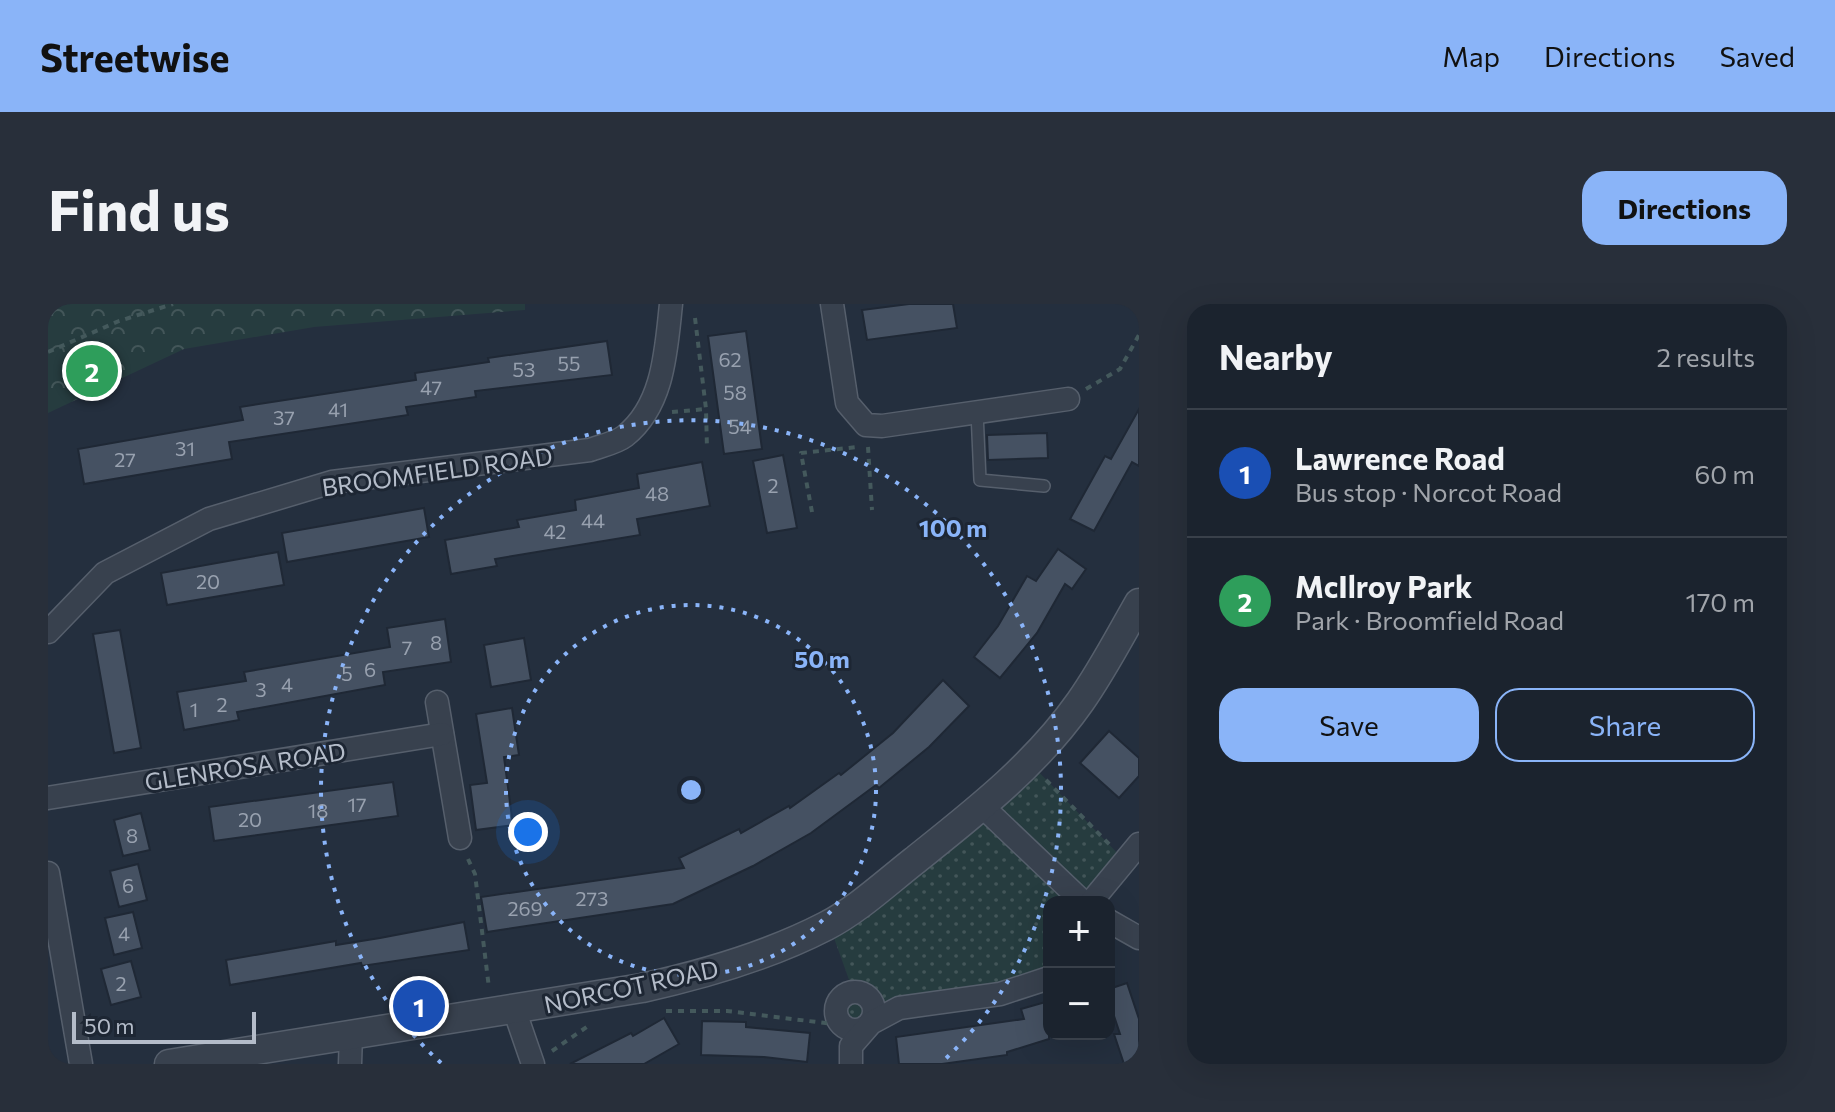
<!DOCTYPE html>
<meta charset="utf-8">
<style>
body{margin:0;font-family:Commissioner,sans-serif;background:#282f3a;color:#f1f3f6}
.controls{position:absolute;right:24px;bottom:24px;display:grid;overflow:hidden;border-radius:16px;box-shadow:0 8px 32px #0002}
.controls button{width:72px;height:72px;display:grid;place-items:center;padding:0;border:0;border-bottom:2px solid #39404a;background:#1b232e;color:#f1f3f6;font:40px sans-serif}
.scale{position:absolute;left:24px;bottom:20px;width:184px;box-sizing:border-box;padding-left:8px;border:4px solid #b4bcc9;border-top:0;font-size:22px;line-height:28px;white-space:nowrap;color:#b4bcc9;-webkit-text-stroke:6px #1d2633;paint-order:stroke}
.you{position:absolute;left:480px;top:528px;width:28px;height:28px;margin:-20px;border:6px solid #fff;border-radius:50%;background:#1a73e8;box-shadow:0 0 0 12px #1a73e833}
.badge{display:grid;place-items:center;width:52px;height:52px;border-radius:50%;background:#8ab4f8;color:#fff;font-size:26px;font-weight:700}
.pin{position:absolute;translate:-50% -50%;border:4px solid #fff;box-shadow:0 2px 8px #0006}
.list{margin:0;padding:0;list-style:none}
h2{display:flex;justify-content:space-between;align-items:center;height:104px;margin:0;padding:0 32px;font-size:34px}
h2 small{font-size:26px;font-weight:400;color:#a0a4aa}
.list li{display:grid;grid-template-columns:52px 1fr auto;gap:24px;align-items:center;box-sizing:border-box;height:128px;padding:0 32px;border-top:2px solid #39404a}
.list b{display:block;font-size:30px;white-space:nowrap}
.list p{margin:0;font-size:26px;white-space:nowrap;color:#a0a4aa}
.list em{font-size:26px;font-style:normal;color:#a0a4aa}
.actions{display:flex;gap:16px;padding:24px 32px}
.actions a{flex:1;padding:18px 0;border:2px solid #8ab4f8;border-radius:24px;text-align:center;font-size:28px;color:#8ab4f8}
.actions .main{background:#8ab4f8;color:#111}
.map{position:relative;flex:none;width:1091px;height:760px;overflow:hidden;border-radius:24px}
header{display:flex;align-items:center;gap:48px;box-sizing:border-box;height:112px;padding:0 40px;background:#8ab4f8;color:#111}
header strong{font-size:38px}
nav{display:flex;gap:44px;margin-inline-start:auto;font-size:28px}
.intro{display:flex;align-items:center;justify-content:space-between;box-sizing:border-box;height:192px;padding:0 48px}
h1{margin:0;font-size:56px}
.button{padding:20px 36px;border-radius:24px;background:#8ab4f8;color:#111;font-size:28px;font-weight:700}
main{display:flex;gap:48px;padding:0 48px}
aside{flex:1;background:#1b232e;border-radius:24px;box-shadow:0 8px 32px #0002}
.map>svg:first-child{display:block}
</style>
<header>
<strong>Streetwise</strong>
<nav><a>Map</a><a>Directions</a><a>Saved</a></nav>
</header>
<div class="intro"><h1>Find us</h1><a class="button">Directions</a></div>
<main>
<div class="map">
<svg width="1091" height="760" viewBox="0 0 1091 760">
<defs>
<pattern id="grass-dots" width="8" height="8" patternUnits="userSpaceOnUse" patternTransform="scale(2)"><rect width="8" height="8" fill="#263c3f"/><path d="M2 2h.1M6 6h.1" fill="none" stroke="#435659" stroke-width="1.8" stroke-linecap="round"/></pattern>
<pattern id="park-crowns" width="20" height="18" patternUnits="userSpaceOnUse" patternTransform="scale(2)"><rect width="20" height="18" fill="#263c3f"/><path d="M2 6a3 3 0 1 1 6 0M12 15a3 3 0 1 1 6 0" fill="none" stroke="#435659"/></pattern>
</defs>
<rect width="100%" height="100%" fill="#242f3e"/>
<polygon fill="url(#grass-dots)" points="982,459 1077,557 1043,598 1001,598 1001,674 807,726 794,721 788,707 792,695 805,687 781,620"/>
<polygon fill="url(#park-crowns)" points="0,0 477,0 477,6 266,23 136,45 0,109"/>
<g fill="#455162" stroke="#1f2835" stroke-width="2">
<polygon points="861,0 905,0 909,24 819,36 814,6"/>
<polygon points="698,27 714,145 676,150 660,32"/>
<polygon points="559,37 564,71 427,87 428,93 358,103 360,111 181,138 184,155 36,180 30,145 195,116 192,103 368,76 367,69 441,58 440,54"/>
<polygon points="1091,105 1091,162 1084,158 1046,227 1022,215 1057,152 1063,155"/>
<polygon points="999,129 1000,154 940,156 939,131"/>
<polygon points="735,151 749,224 719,229 705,157"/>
<polygon points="654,158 662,202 589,215 592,231 447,255 449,262 403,270 397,236 471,223 469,216 528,206 527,196 591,184 589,170"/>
<polygon points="376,204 381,233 239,258 234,229"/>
<polygon points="1010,245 1038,265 1024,285 1017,280 989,329 952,374 926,353 950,322 979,272 988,277"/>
<polygon points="230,248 236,281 119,301 113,269"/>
<polygon points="397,315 403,358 335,368 337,381 189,408 191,416 136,426 129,388 198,377 196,368 342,343 339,324"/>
<polygon points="72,326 93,444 66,449 45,330"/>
<polygon points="476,334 483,376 443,383 436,341"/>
<polygon points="895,376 921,402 881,443 831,484 828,481 763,529 705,562 625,600 439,628 433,593 636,564 631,554 691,525 693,529 741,502 742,504 791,469 793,471 845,429"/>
<polygon points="464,404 471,451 456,453 465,521 428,526 422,481 439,479 428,410"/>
<polygon points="1061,427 1091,454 1091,472 1071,494 1032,459"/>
<polygon points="345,478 350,512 166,537 161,503"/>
<polygon points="93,509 102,546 75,552 66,516"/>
<polygon points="90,560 99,596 71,603 62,567"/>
<polygon points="85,608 94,644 66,651 57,614"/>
<polygon points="416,618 421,646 314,662 313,659 182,681 178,656 288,637 288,641 332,634"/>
<polygon points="83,657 93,693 63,701 53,665"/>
<polygon points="1079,679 1091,715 1091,760 1076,760 1066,730 1072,730 1061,697 1061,685"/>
<polygon points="1001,697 1001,735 959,748 959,751 894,760 851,760 848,733 976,715 973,705"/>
<polygon points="616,714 631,740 596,760 522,760 583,729 585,732"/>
<polygon points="654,717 698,718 698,723 762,729 759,758 716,753 653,751"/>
</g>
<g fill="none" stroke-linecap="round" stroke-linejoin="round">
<g stroke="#565f6c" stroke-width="14">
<polyline id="service" points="929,108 932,176 996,182"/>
</g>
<g stroke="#565f6c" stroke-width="25">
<g id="minor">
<polyline points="784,0 799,99 818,121 834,122 1020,95"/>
<path d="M0,328L57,269L161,215L284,178L542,146C553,142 568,139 577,132C616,101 618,46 623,0"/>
<polyline points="389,398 412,534"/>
<polyline points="0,494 394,430"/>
<polyline points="934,502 1035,598"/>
<polyline points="0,569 33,760"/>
<polyline points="1043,598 1091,540"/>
<polyline points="1061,617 1091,634"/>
<circle cx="807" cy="707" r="19"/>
<polyline points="466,705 485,760"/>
<polyline points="302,760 303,730"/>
<polyline points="803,760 803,742 823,719 851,704 952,690 1001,674"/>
</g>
</g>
<g stroke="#565f6c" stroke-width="31">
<path id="tertiary" d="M121,760L594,684C658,670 720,652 778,622C809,606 838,579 866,557C926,509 987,462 1032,398C1054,367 1072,332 1091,299"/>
</g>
<g stroke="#44595c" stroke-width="4" stroke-dasharray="6 6" stroke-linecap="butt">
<polyline points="647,14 658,105 659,145"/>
<polyline points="0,48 71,17 125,0"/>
<polyline points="1038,85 1072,65 1091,31"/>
<polyline points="624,108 658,105"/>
<polyline points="820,143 824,206"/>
<polyline points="764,208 753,149 810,143"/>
<polyline points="998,476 1062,541"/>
<polyline points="420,555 427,570 441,684"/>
<polyline points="618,707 679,707 793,721"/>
<polyline points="504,747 543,720"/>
</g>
<use href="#service" stroke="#38414e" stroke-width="11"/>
<use href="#minor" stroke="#38414e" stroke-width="22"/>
<use href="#tertiary" stroke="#38414e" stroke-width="28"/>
</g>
<g fill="none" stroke="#8ab4f8" stroke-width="4" stroke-dasharray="4 8">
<circle cx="643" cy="486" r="185"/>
<path d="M393 759A370 370 0 1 1 893 759"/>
</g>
<g text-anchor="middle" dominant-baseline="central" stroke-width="6" stroke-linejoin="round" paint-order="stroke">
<g font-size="20" fill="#98a1af">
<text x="682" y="55">62</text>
<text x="521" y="59">55</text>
<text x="476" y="65">53</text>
<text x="383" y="83">47</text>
<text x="687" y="88">58</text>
<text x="290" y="105">41</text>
<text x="236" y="113">37</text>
<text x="692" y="122">54</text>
<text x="137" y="144">31</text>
<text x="77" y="155">27</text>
<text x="725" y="181">2</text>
<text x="609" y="189">48</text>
<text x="545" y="216">44</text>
<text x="507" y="227">42</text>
<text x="160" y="277">20</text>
<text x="388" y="338">8</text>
<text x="359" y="343">7</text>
<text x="322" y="365">6</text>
<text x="299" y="369">5</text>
<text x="239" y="380">4</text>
<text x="213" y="385">3</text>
<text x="174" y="400">2</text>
<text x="146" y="405">1</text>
<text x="309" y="500">17</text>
<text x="270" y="506">18</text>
<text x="202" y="515">20</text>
<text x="84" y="531">8</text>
<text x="80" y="581">6</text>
<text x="544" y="594">273</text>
<text x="477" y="604">269</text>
<text x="76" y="629">4</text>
<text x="73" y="679">2</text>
</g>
<g font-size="24" fill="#b4bcc9" stroke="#1d2633">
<text transform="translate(389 167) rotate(-8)">BROOMFIELD ROAD</text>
<text transform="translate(197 462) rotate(-9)">GLENROSA ROAD</text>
<text transform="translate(583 682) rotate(-12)">NORCOT ROAD</text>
</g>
</g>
<circle cx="643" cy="486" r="12" fill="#8ab4f8" stroke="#1d2633" stroke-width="4"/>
<g font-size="24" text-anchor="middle" font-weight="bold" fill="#8ab4f8" stroke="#1d2633" stroke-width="6" stroke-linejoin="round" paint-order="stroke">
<text x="905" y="233">100 m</text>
<text x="774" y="364">50 m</text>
</g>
</svg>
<div class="controls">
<button>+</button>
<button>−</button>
</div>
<div class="scale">50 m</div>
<div class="you"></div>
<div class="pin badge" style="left:371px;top:702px;background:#1a4fb4">1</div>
<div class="pin badge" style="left:44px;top:67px;background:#2e9e5b">2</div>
</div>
<aside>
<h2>Nearby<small>2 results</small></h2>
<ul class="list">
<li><span class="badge" style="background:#1a4fb4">1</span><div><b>Lawrence Road</b><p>Bus stop · Norcot Road</p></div><em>60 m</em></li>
<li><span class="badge" style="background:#2e9e5b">2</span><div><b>McIlroy Park</b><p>Park · Broomfield Road</p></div><em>170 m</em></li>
</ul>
<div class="actions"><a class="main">Save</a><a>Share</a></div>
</aside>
</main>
